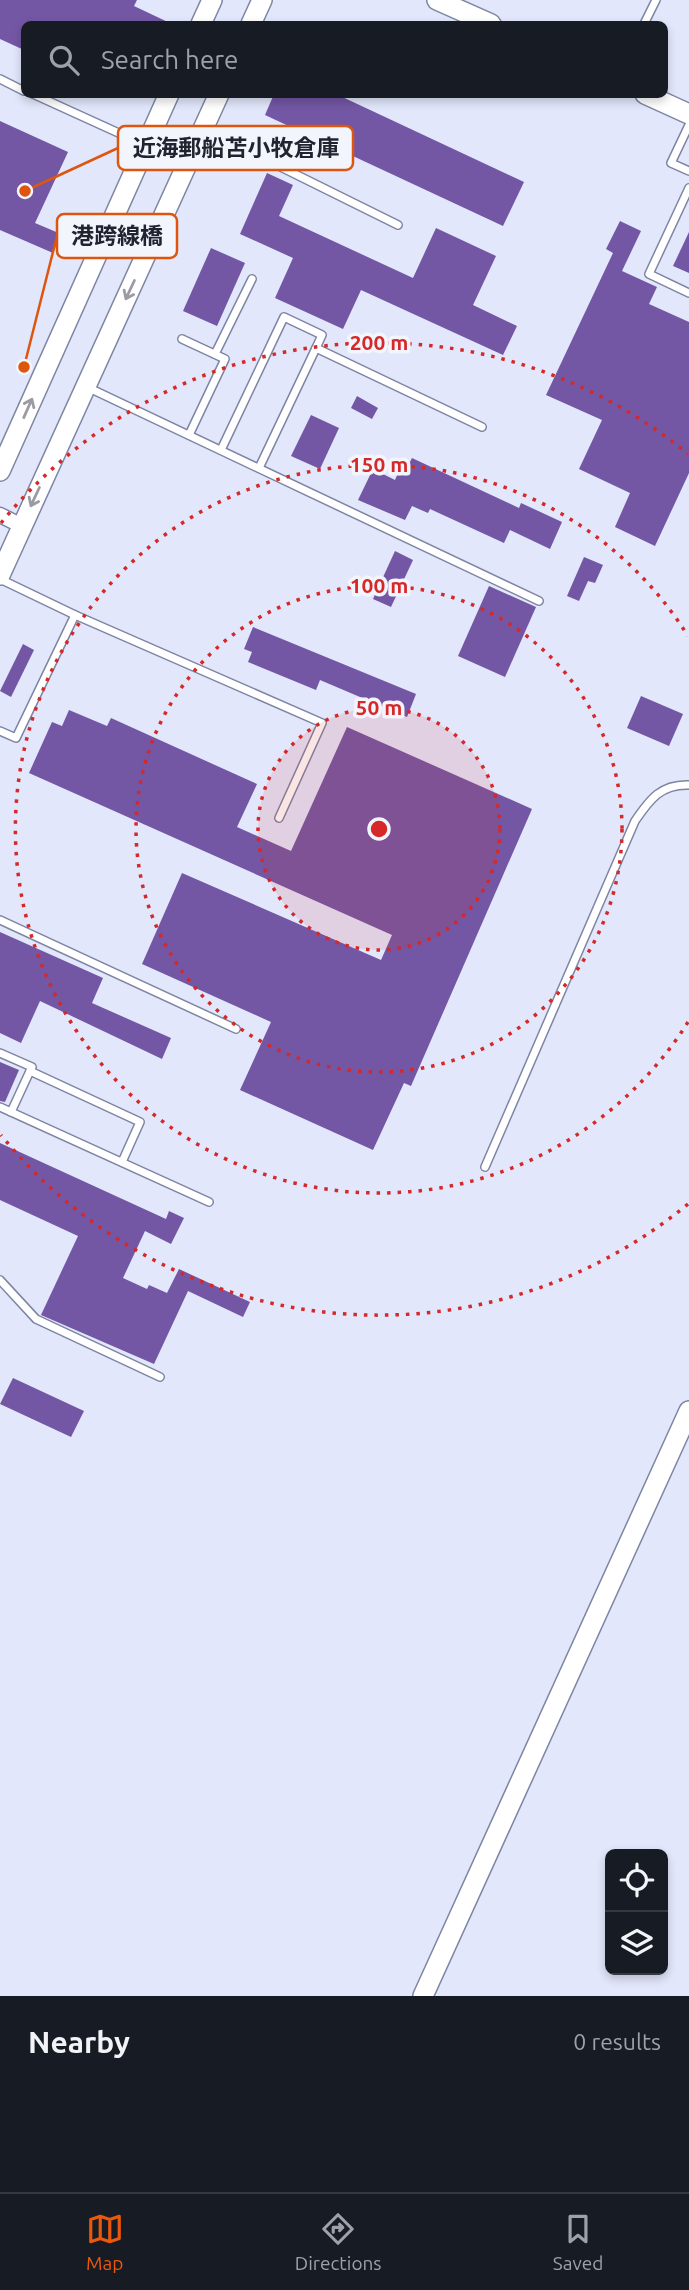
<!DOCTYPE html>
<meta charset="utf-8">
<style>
body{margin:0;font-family:Ubuntu,"Noto Sans JP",sans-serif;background:#20242c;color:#f1f3f6}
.controls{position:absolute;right:21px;bottom:21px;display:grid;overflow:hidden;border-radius:10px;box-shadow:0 4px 10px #0003}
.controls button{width:63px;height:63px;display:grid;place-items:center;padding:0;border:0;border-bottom:2px solid #363941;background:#171b24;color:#f1f3f6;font:35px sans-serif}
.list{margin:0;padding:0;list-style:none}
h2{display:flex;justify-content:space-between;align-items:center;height:91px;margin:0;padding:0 28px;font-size:30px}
h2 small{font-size:23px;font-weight:400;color:#9ea1a6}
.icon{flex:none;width:38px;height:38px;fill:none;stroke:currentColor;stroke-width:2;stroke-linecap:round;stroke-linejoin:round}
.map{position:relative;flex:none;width:689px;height:1996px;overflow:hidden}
.search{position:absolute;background:#171b24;box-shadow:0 4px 10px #0003;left:21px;right:21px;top:21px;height:77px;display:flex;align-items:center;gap:18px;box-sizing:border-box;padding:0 24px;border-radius:10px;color:#9ea1a6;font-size:26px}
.sheet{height:196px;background:#171b24}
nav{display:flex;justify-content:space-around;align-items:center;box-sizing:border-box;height:98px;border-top:2px solid #363941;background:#171b24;font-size:19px;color:#9ea1a6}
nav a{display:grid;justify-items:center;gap:4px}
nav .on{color:#ea580c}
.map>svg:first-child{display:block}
</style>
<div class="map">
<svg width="689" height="1996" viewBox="0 0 689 1996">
<rect width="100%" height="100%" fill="#e2e7fb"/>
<g fill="#7357a4">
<polygon points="0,0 137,0 134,6 172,24 24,24 24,50 0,39"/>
<polygon points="274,94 336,94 524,182 503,226 265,115"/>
<polygon points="0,121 68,152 35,223 61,234 53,253 0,230"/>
<polygon points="267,173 293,185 279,216 413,278 436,228 496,256 473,305 517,326 503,355 361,290 343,329 275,298 293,258 240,234"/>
<polygon points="620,221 641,231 622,271 657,287 649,304 689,322 689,473 655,546 615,527 630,493 579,469 602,420 546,395 613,253 606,249"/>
<polygon points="689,232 689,273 673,266"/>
<polygon points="211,248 245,263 217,326 183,311"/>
<polygon points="357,396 378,408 372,419 351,408"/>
<polygon points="311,415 339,428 320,469 291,456"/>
<polygon points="412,458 519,508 521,503 562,522 550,549 510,530 504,543 430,509 428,513 412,506 405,520 358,500 373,469 395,480 404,459 410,462"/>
<polygon points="395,551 413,560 391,607 373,599"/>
<polygon points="584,557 603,565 595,583 588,581 579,601 567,596"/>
<polygon points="489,586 536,607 505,677 458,656"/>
<polygon points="253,627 416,694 407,717 320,680 316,690 248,662 252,652 244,649"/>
<polygon points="23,644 34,650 11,697 0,691"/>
<polygon points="641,696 683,714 669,746 627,728"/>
<polygon points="69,710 107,726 111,718 257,784 237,827 291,851 347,727 532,809 411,1086 404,1083 373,1150 240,1090 271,1022 142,964 182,873 381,960 392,935 29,773 52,722 62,726"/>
<polygon points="0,932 103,978 92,1003 171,1038 162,1059 40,1001 21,1043 0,1033"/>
<polygon points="0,1062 19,1070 5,1102 0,1101"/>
<polygon points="0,1143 166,1219 169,1211 184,1218 171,1244 145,1231 123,1278 147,1289 149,1285 167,1293 179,1269 250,1302 243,1317 188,1291 154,1364 41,1315 78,1236 0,1200"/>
<polygon points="13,1378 84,1411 71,1437 0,1404"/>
</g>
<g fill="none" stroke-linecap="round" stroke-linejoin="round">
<g stroke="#7e85a2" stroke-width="10">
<g id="lane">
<polyline points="644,24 656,0"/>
<polyline points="0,79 24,91"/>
<polyline points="33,94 145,145"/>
<polyline points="689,125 671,163 689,171"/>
<polyline points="204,129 398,225"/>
<polyline points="689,188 649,274 689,293"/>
<polyline points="182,339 225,359 189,435"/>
<polyline points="215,354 252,279"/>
<polyline points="87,387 539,601"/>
<polyline points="221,450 284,317 322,335 316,348"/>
<polyline points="259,468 316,348 482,427"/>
<polyline points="0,579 75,615 16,738 0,731"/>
<polyline points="75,615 322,723 279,818"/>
<polyline points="0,920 236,1029"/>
<polyline points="0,1053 32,1067 30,1071"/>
<polyline points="0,1107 209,1202"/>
<polyline points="11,1112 30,1071 140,1122 122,1162"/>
<path d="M485,1167L635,821C650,799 661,784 689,785"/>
<polyline points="0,1280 36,1319 160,1377"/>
</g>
</g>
<g stroke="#7e85a2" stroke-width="17">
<polyline id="street" points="0,515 22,526"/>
</g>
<g stroke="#7e85a2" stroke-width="22">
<g id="secondary">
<polyline points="437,0 491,24"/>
<polyline points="201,24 212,0"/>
<polyline points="251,24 262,0"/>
<polyline points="645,94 689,114"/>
<polyline points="0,471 169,94"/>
<polyline points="0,575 219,94"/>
<polyline points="423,1996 689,1411"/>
</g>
</g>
<use href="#lane" stroke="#fff" stroke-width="7"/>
<use href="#street" stroke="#fff" stroke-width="14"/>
<use href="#secondary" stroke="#fff" stroke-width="19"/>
</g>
<defs><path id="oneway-shaft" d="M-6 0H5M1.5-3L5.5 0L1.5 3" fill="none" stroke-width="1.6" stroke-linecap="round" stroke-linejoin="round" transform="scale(1.75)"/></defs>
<g stroke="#9b9ca2">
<use href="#oneway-shaft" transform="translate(130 290) rotate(115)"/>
<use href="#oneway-shaft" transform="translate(28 408) rotate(-66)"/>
<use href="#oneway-shaft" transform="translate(35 497) rotate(115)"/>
</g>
<circle cx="379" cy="829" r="121" fill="#d62828" fill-opacity=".12"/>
<g fill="none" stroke="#d62828" stroke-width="3.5" stroke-dasharray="3.5 7">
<circle cx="379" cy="829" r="121"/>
<circle cx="379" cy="829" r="243"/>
<path d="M688 1022A364 364 0 1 1 688 636"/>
<path d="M688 1204A486 486 0 0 1 1 1135M1 523A486 486 0 0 1 688 454"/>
</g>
<circle cx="379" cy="829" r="10" fill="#d62828" stroke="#f3f5fc" stroke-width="3.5"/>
<g font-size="21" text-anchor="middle" font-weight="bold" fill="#d62828" stroke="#f3f5fc" stroke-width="7" stroke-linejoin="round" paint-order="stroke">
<text x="379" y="350">200 m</text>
<text x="379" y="472">150 m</text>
<text x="379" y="593">100 m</text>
<text x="379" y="715">50 m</text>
</g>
<path fill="none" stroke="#de560e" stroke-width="2.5" d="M25 191L118 148M24 367L57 236"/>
<g fill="#de560e" stroke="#f3f5fc" stroke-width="2.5">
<circle cx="25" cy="191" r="7"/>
<circle cx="24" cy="367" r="7"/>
</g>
<g fill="#f3f5fc" stroke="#de560e" stroke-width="2.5">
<rect x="118" y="126" width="235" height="44" rx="7"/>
<rect x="57" y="214" width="120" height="44" rx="7"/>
</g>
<g font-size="23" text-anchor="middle" font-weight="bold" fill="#212430">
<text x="236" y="156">近海郵船苫小牧倉庫</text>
<text x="117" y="244">港跨線橋</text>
</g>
</svg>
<div class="controls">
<button><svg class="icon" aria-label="locate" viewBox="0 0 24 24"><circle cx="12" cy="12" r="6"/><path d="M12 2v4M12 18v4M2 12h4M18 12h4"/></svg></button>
<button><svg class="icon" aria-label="layers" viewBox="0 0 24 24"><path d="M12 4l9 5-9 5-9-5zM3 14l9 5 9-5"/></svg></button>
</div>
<div class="search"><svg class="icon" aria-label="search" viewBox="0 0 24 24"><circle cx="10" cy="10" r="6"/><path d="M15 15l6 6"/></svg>Search here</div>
</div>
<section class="sheet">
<h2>Nearby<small>0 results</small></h2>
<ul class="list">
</ul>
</section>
<nav>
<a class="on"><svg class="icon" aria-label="map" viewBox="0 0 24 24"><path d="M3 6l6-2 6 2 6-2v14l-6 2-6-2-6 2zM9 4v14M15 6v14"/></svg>Map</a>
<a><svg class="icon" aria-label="directions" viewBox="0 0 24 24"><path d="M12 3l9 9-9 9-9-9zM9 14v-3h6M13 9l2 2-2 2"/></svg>Directions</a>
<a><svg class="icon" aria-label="saved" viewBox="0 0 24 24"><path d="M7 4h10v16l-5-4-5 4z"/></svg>Saved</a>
</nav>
